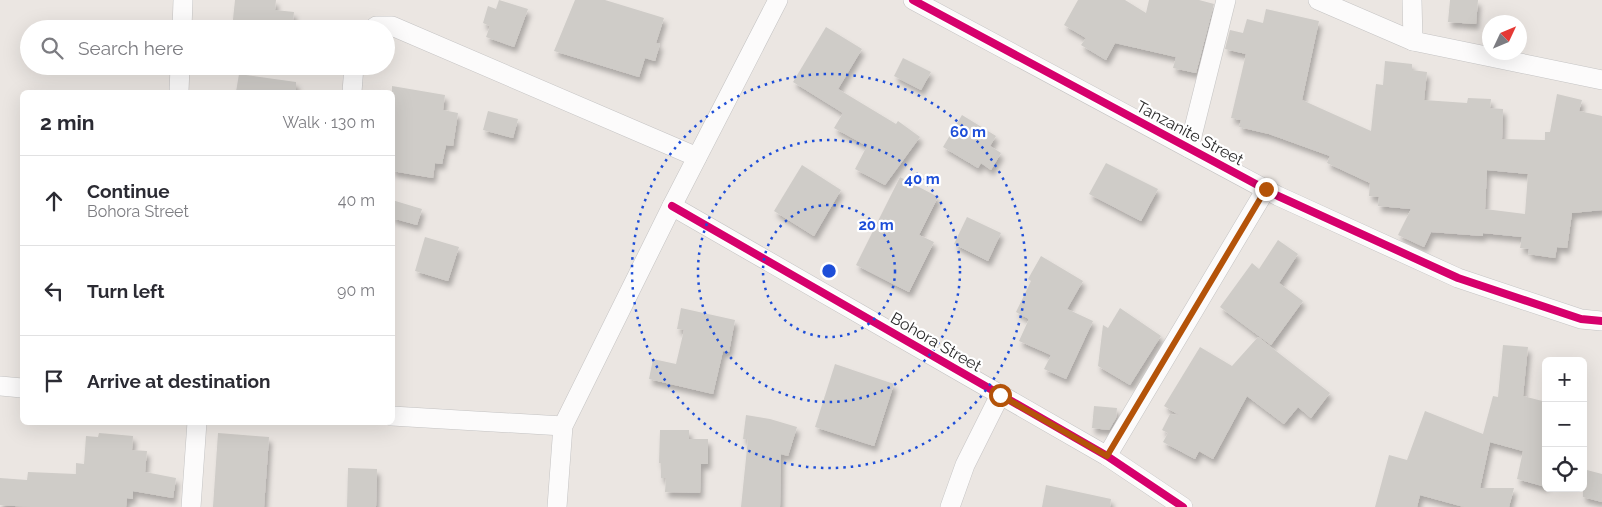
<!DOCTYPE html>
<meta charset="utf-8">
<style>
body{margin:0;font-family:Raleway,sans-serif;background:#f7f7f7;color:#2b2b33}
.controls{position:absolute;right:15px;bottom:15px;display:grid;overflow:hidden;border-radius:8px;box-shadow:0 5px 20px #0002}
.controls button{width:45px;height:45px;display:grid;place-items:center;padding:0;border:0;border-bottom:1px solid #e1e1e2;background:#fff;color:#2b2b33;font:25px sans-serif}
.compass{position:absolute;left:1482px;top:15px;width:45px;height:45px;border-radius:50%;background:#fff;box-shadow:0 5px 20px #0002;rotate:46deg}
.stop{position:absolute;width:15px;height:15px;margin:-11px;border:4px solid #b45309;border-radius:50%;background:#fff}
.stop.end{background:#b45309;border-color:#fff;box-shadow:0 1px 5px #0008}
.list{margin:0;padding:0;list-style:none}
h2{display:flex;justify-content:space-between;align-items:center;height:65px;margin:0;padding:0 20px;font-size:21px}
h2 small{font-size:16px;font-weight:400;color:#7c7c81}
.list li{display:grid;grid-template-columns:32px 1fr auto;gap:15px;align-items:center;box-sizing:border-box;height:90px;padding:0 20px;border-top:1px solid #e1e1e2}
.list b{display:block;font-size:19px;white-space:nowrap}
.list p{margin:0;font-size:16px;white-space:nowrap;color:#7c7c81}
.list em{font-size:16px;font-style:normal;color:#7c7c81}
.icon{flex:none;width:28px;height:28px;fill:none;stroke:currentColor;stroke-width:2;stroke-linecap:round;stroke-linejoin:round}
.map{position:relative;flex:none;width:1602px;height:507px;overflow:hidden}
.search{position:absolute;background:#fff;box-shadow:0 5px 20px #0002;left:20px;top:20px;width:375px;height:55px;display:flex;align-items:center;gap:12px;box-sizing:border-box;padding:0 18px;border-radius:28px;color:#7c7c81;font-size:19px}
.panel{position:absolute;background:#fff;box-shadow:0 5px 20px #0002;left:20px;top:90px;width:375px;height:335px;border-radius:8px}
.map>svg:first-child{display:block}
</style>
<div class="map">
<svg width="1602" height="507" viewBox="0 0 1602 507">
<defs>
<filter id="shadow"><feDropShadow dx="3" dy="5.5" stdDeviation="2.5" flood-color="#0004"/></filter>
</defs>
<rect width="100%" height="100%" fill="#ebe6e2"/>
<g fill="#cfccc8" fill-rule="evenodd" filter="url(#shadow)">
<polygon points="235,0 276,0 275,10 294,12 292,29 232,29"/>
<polygon points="499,0 528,9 514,47 486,37 490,26 483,23 488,6 496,9"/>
<polygon points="575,0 605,0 664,18 656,43 660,44 655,61 645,58 639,77 554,51"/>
<polygon points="1078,0 1125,0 1146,13 1149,0 1199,0 1214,4 1196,73 1173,68 1176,57 1115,43 1106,60 1081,45 1086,38 1064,25"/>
<polygon points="1450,0 1478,0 1476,24 1448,22"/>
<path d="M1266,9L1319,21L1302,100L1371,131L1376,84L1383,85L1385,61L1412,64V70L1427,72L1424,100L1467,103L1468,98L1491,99L1490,108L1503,109L1502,139L1545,140V132H1550L1557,94L1582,100L1579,111L1602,116V210L1572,213L1567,248L1557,247L1555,258L1528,254L1529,249L1520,248L1522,237L1483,233V236L1431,232L1424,247L1398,235L1411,209L1378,206L1379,197L1369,196L1370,183L1327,163L1330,156L1269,134L1239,127L1241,120L1231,118L1246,54L1225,49L1230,30L1243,33L1247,19L1263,23ZM1487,170L1528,174L1525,214L1485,209Z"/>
<polygon points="826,27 862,49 838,89 896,124 898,121 920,137 885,185 855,169 867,146 834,128 843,113 793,82"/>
<polygon points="903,58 931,72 921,90 894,76"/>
<polygon points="239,74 296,82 296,92 236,92"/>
<polygon points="392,86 445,95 443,110 458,113 453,146 446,145 442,164 435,163 433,178 392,171"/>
<polygon points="488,111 518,119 513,138 483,130"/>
<polygon points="962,115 996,136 990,146 1001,153 991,170 981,163 978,168 943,147"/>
<polygon points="1106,163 1158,189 1141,221 1089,194"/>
<polygon points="802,165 841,190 814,236 774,211"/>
<polygon points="900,177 938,197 919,235 934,242 909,292 856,265"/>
<polygon points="392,200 422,209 417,225 392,218"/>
<polygon points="967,217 1001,233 988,261 954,244"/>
<polygon points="425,237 459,247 448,281 415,271"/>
<polygon points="1278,240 1298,254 1279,283 1303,301 1271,345 1220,307 1252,263 1259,269"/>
<polygon points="1041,256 1083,281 1067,309 1093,321 1066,379 1044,369 1051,355 1019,341 1029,319 1016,312 1031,281 1028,279"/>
<polygon points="681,308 735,320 729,352 723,351 713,394 649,379 653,359 676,364 684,330 677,329"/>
<polygon points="1120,308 1161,336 1130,385 1098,366 1103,325 1108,328"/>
<polygon points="1258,337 1330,393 1311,418 1298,407 1284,424 1247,396 1213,459 1199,451 1195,459 1163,442 1168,433 1162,430 1170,414 1179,415 1164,406 1200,347 1232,366"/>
<polygon points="1503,345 1528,347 1523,396 1546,402 1546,487 1517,479 1523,451 1490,442 1480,488 1514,488 1509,507 1464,507 1420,495 1417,507 1375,507 1389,455 1407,460 1425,411 1483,434 1493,396 1498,397"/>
<polygon points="835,364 894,384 874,446 815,427"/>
<polygon points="1094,406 1117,408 1116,418 1109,430 1092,428"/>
<polygon points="746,415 770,419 797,427 788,456 781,454 780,507 741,507 748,439 743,439"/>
<polygon points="660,430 689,430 689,439 708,439 708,464 701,464 700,493 665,492 666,478 661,478 661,463 659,463"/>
<polygon points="99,433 133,436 132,450 147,451 145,472 176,478 173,498 133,491 133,499 127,498 126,507 30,507 0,505 0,478 27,480 28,472 76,474 76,463 84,464 86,436 98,437"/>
<polygon points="218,433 269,437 264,507 213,507"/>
<polygon points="348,468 377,469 376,507 347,507"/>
<polygon points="1583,469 1602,474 1602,502 1583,497"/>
<polygon points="1046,485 1111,499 1110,507 1042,507"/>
</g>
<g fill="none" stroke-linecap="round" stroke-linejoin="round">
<g stroke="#c4c3c3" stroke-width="20">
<g id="minor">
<polyline points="913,0 1278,196 1458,278 1581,319 1602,321"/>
<polyline points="1318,0 1413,41 1602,80"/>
<polyline points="1412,0 1413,41"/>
<polyline points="182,29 183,0"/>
<polyline points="373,29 376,26 392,26 697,157"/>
<polyline points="179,92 180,66"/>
<polyline points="352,92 354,66"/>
<polyline points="1189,148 1226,0"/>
<polyline points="672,206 1107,456 1183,507"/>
<polyline points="0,386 22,388"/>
<polyline points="392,416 563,426"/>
<polyline points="1107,456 1266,189"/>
<polyline points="191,507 197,422"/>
<polyline points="557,507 563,426 672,206 778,0"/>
<polyline points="950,507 965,465 1000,395"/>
</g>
</g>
<use href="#minor" stroke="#fcfbfb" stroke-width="19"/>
<g stroke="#fff" stroke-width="11">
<g id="cycleway">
<polyline points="913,0 1278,196 1458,278 1581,319 1602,321"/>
<polyline points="672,206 1107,456 1183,507"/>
</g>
</g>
<use href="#cycleway" stroke="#d6006c" stroke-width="8"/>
</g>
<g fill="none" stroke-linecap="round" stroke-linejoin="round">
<polyline stroke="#b45309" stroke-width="6" points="1000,395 1107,456 1266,189"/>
</g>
<g fill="none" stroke="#1d4ed8" stroke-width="2.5" stroke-dasharray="2.5 5">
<circle cx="829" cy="271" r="66"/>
<circle cx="829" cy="271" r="131"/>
<circle cx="829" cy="271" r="197"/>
</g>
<g text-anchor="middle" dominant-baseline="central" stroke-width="4.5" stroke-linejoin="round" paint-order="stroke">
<g font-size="16" fill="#2c2c2c" stroke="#fff">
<text transform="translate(1190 133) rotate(28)">Tanzanite Street</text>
<text transform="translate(936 342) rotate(30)">Bohora Street</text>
</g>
</g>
<circle cx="829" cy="271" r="8" fill="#1d4ed8" stroke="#fff" stroke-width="2.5"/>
<g font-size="15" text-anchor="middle" font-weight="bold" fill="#1d4ed8" stroke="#fff" stroke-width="4.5" stroke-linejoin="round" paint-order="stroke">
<text x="968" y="137">60 m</text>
<text x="922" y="184">40 m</text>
<text x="876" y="230">20 m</text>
</g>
</svg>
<div class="controls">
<button>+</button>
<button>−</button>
<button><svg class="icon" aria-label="locate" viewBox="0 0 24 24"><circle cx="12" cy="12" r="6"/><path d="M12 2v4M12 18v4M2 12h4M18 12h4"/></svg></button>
</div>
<svg class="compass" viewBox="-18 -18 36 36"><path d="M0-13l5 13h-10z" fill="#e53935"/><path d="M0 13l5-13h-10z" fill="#7c7c81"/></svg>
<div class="stop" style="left:1000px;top:395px"></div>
<div class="stop end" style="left:1266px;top:189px"></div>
<div class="search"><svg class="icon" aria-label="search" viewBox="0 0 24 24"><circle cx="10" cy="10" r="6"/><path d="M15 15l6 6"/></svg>Search here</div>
<section class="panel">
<h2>2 min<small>Walk · 130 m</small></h2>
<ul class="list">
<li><svg class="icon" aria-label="ahead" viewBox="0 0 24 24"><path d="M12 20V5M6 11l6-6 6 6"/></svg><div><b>Continue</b><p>Bohora Street</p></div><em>40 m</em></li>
<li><svg class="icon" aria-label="left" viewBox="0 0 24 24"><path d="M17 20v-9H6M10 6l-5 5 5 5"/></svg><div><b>Turn left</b></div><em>90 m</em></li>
<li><svg class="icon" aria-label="arrive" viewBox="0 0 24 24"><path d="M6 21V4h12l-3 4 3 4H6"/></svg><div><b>Arrive at destination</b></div></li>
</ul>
</section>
</div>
